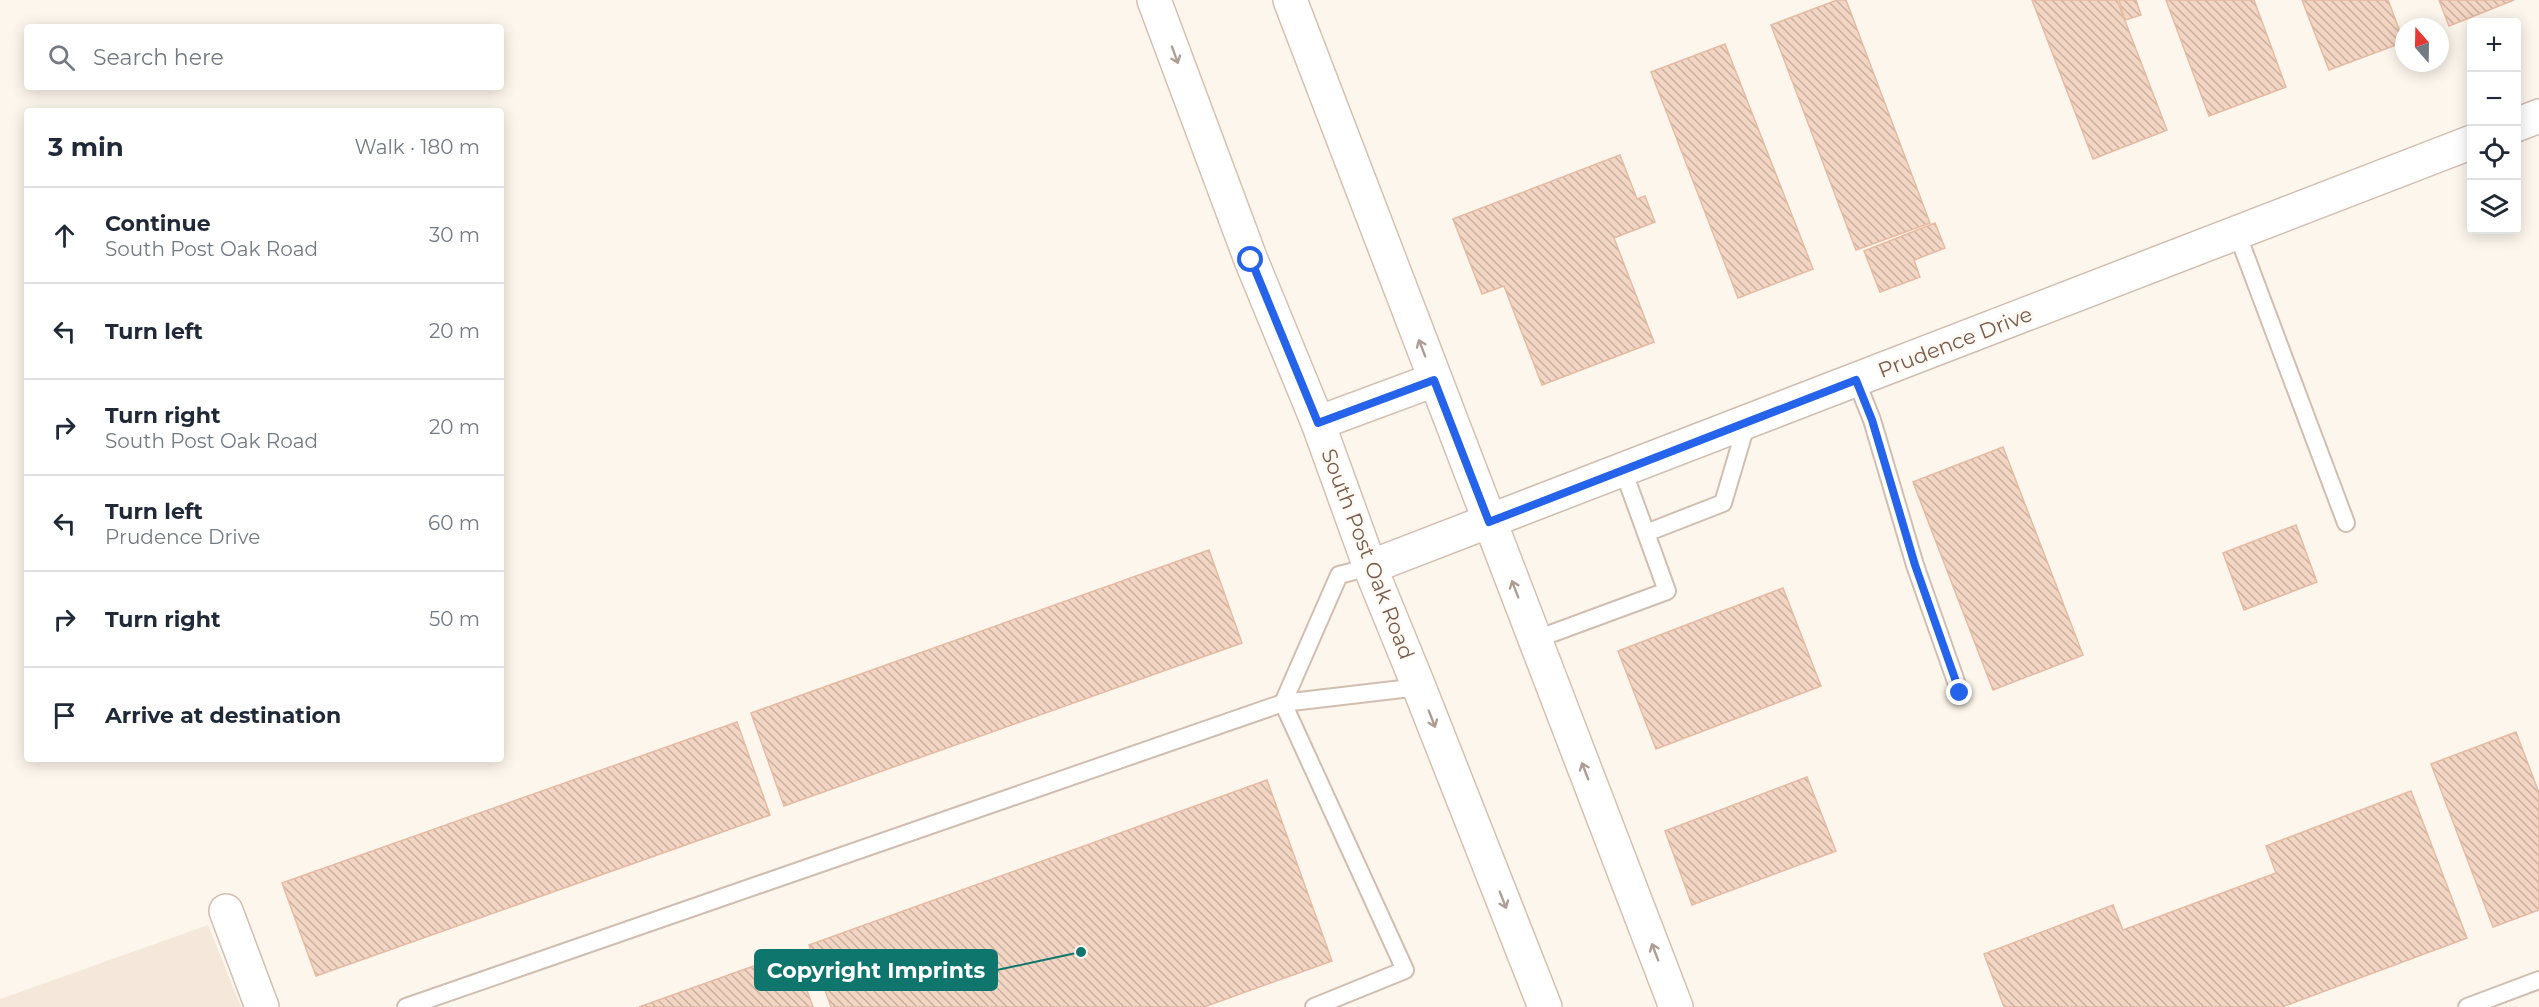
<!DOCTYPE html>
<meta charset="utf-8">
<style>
body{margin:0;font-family:Montserrat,sans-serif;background:#f6f6f7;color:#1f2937}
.controls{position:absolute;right:18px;top:18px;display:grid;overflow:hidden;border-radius:6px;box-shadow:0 3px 15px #0003}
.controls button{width:54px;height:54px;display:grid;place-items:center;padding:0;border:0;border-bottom:2px solid #e0e1e3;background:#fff;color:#1f2937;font:30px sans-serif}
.compass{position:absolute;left:2395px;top:18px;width:54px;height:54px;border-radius:50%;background:#fff;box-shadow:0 3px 15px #0003;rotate:340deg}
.stop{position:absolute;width:18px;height:18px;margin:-14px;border:4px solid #2563eb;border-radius:50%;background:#fff}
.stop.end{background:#2563eb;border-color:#fff;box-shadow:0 2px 6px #0008}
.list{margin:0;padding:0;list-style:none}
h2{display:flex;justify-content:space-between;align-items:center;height:78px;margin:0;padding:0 24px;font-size:26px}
h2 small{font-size:20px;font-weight:400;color:#747a83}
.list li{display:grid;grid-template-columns:39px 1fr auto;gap:18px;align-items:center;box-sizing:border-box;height:96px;padding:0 24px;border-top:2px solid #e0e1e3}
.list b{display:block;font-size:22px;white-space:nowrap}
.list p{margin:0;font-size:20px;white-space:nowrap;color:#747a83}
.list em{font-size:20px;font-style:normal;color:#747a83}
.icon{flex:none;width:33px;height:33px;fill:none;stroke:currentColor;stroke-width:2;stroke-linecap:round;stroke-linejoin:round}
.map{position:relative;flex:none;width:2539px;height:1007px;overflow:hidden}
.search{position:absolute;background:#fff;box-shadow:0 3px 15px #0003;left:24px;top:24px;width:480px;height:66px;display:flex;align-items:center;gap:15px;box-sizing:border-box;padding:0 21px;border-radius:6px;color:#747a83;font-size:22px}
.panel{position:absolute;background:#fff;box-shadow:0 3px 15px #0003;left:24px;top:108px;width:480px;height:654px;border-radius:6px}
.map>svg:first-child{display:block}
</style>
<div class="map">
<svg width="2539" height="1007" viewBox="0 0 2539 1007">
<defs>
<pattern id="building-back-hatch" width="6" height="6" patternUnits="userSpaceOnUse" patternTransform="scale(1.5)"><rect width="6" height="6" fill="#f3d5c3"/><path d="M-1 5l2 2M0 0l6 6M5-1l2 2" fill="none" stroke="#cab0a1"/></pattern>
</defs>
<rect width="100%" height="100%" fill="#fdf6ec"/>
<polygon fill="#f5e8da" points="208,925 241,1007 0,1007 0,999"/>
<g fill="url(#building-back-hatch)" stroke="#e6bba3" stroke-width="1.5">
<polygon points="1837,0 1846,0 1930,223 1856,250 1771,25"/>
<polygon points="2032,0 2117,0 2167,130 2093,159"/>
<polygon points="2119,0 2136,0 2141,15 2125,20"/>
<polygon points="2166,0 2254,0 2286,87 2209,116"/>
<polygon points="2302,0 2388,0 2404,42 2329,70"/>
<polygon points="2439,0 2514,0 2449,26"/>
<polygon points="1725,44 1813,269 1738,298 1651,72"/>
<polygon points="1620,155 1637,199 1645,196 1655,222 1614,238 1654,342 1542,385 1504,286 1482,294 1453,219"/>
<polygon points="1935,223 1945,248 1914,260 1920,277 1880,292 1864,251"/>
<polygon points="2003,447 2083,655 1993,690 1913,482"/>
<polygon points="2296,525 2317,582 2244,610 2223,553"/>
<polygon points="1209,550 1242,643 784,806 751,713"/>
<polygon points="1783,588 1821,686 1656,749 1618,651"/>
<polygon points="737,722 770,815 316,976 282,883"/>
<polygon points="2516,732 2539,793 2539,910 2493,927 2431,764"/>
<polygon points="1807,777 1836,851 1692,905 1665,831"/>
<polygon points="1267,780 1332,961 1204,1007 831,1007 809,945"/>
<polygon points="2411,791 2467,938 2282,1007 2004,1007 1984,954 2113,905 2123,930 2276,873 2266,846"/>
<polygon points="793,952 813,1007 639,1007"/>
</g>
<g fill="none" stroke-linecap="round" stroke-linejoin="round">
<g stroke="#d1beb0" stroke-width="20">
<g id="service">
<polyline points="2237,233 2346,523"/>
<polyline points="1856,380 1872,420 1915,565 1960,693"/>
<polyline points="1623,470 1646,533"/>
<polyline points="1534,640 1667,591 1646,533 1723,503 1747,422"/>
<polyline points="406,1007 1283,703 1419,687"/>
<polyline points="1314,1007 1405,970 1283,703 1339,575 1370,567"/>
<polyline points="2467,1007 2539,980"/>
</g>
</g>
<g stroke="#d1beb0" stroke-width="36">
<g id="minor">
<polyline points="2516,125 2539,116"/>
<polyline points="1370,567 2472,142"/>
<polyline points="226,911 262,1007"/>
</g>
</g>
<g stroke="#d6c0b0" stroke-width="36">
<g id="secondary">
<polyline points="1154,0 1251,260 1318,423 1370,567 1419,687 1545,1007"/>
<polyline points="1290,0 1676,1007"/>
<polyline points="1318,423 1434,380"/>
</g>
</g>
<use href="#service" stroke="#fff" stroke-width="16"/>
<use href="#minor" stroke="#fff" stroke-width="33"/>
<use href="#secondary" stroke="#fff" stroke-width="33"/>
</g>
<defs><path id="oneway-shaft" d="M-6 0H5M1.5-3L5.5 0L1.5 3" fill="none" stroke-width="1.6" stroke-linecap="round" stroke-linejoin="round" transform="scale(1.5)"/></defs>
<g stroke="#af9d94">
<use href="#oneway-shaft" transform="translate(1175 55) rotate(70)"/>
<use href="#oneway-shaft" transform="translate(1422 348) rotate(-111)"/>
<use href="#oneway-shaft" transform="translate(1515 589) rotate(-111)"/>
<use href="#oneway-shaft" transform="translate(1432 719) rotate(69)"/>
<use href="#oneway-shaft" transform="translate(1585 771) rotate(-111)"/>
<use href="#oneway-shaft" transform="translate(1503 900) rotate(69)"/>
<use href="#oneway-shaft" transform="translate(1655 952) rotate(-111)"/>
</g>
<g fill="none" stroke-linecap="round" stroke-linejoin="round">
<polyline stroke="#2563eb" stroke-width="8" points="1251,260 1318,423 1434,380 1489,522 1856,380 1872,420 1915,565 1960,693"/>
</g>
<g text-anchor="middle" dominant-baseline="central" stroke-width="5" stroke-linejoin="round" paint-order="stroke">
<g font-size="21" fill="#7a5c4d" stroke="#fffaf3">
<text transform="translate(1955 342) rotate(-21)">Prudence Drive</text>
<text transform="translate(1368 554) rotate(69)">South Post Oak Road</text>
</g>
</g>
<path fill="none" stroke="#0f766e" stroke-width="2" d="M1081 952L997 970"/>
<circle fill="#0f766e" stroke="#fffaf3" stroke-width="2" cx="1081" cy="952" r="6"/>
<rect fill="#0f766e" stroke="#0f766e" stroke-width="2" x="755" y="950" width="242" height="40" rx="6"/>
<g font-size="22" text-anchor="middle" font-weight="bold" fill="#fff">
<text x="876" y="978">Copyright Imprints</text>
</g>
</svg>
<div class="controls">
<button>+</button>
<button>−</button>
<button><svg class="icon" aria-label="locate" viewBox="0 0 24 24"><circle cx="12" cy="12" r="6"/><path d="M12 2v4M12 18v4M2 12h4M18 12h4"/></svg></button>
<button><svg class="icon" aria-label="layers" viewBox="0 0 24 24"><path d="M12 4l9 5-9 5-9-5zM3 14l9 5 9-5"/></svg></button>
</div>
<svg class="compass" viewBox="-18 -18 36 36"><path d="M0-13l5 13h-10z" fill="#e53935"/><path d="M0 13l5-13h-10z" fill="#747a83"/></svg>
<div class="stop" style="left:1251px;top:260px"></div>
<div class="stop end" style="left:1960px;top:693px"></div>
<div class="search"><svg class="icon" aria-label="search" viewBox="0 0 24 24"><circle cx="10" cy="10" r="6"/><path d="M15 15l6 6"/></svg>Search here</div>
<section class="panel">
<h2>3 min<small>Walk · 180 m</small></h2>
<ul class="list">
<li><svg class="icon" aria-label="ahead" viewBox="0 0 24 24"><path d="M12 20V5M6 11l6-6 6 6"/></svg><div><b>Continue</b><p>South Post Oak Road</p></div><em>30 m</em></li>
<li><svg class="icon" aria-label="left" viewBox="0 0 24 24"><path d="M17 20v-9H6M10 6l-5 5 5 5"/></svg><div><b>Turn left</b></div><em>20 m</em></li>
<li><svg class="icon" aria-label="right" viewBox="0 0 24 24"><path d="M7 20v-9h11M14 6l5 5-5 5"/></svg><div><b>Turn right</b><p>South Post Oak Road</p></div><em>20 m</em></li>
<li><svg class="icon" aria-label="left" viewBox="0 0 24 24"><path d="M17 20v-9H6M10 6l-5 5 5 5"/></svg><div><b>Turn left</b><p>Prudence Drive</p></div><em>60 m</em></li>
<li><svg class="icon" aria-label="right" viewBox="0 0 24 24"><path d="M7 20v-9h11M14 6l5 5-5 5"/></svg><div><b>Turn right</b></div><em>50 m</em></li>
<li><svg class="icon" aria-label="arrive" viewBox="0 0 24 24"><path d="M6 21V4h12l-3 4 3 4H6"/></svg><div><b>Arrive at destination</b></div></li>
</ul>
</section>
</div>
